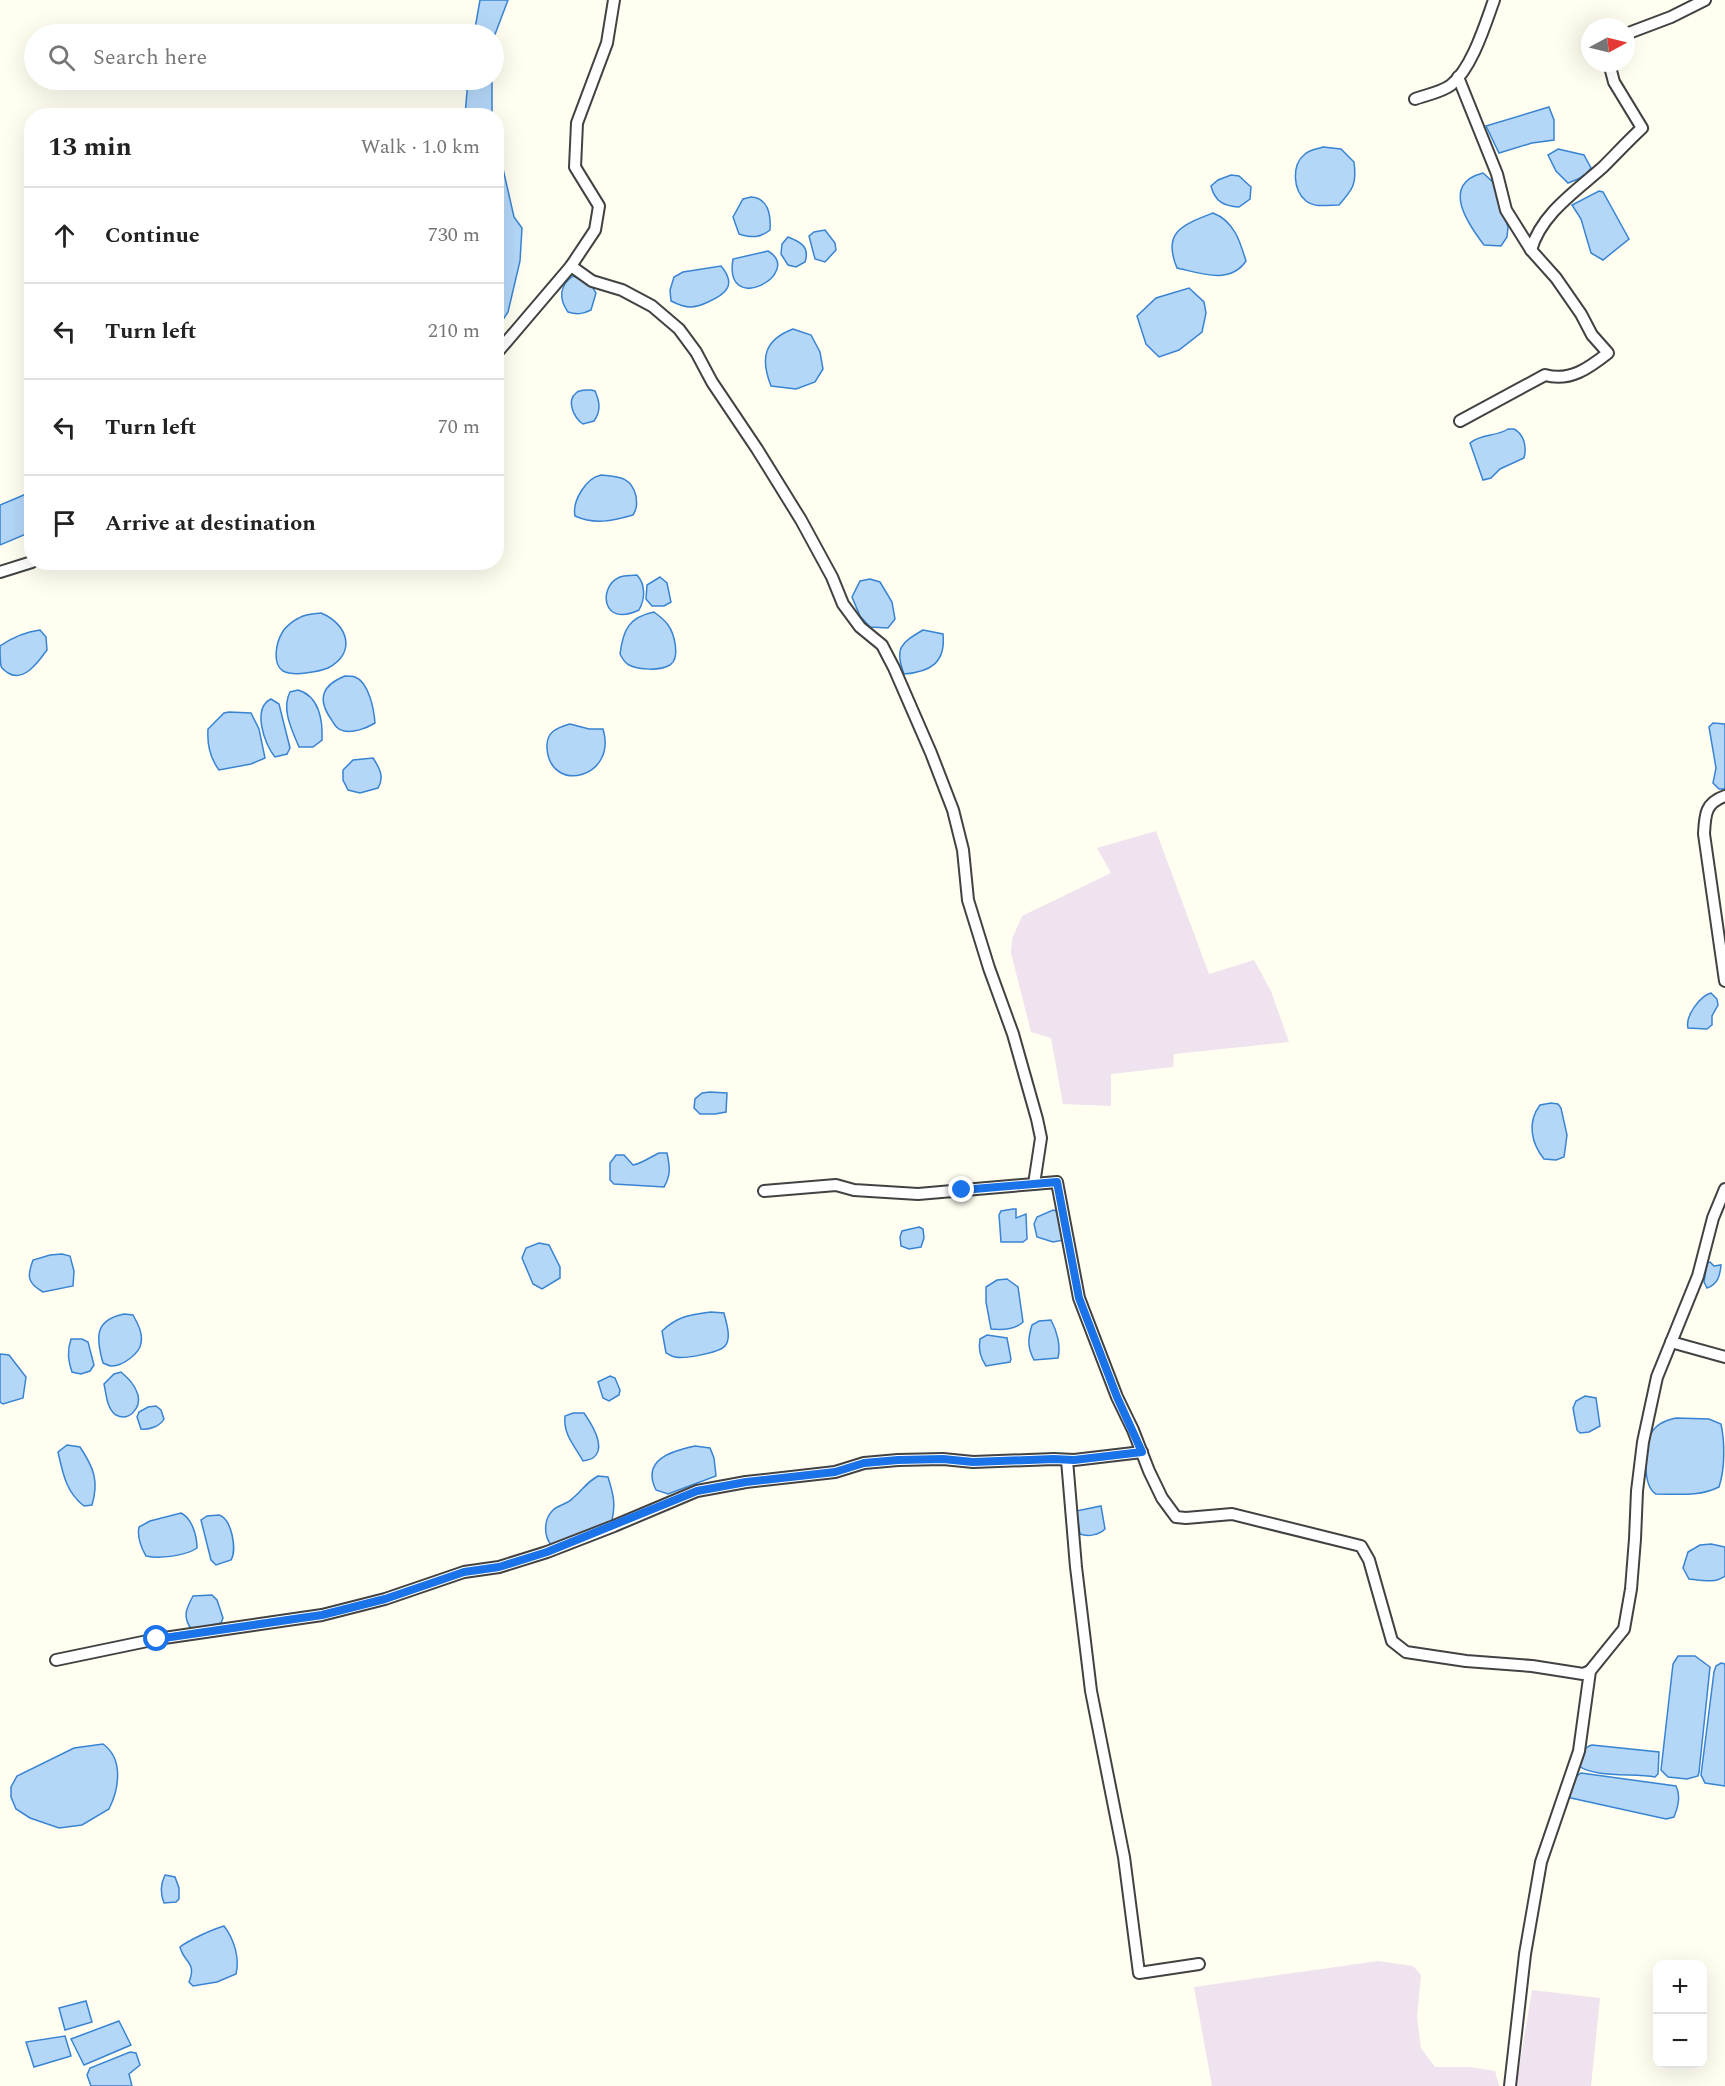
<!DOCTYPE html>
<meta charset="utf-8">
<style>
body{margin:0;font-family:Spectral,serif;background:#f2f2f2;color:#222}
.controls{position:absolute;right:18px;bottom:18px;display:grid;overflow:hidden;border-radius:12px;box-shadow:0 6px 24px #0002}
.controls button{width:54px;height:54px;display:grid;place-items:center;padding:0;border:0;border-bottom:2px solid #e0e0e0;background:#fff;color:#222;font:30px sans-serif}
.compass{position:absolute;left:1581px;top:18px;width:54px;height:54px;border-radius:50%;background:#fff;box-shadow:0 6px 24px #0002;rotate:83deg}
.stop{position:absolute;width:18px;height:18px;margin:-14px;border:4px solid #1a73e8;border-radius:50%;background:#fff}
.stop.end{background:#1a73e8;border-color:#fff;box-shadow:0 2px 6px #0008}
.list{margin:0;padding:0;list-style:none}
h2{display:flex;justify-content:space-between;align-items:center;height:78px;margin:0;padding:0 24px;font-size:26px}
h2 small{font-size:20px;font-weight:400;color:#767676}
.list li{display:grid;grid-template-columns:39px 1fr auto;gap:18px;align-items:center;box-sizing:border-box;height:96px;padding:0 24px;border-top:2px solid #e0e0e0}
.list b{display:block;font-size:22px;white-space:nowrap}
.list em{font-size:20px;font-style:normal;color:#767676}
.icon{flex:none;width:33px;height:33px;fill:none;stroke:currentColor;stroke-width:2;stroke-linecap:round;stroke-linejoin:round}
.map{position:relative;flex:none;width:1725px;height:2086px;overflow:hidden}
.search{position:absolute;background:#fff;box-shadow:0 6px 24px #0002;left:24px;top:24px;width:480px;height:66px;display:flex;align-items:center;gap:15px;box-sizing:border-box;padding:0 21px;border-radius:33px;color:#767676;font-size:22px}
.panel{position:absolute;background:#fff;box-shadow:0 6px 24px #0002;left:24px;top:108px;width:480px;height:462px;border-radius:24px}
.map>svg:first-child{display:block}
</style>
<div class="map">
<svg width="1725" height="2086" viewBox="0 0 1725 2086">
<rect width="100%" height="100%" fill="#fffef1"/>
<g fill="#eee3ee">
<polygon points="1156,831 1209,974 1254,960 1271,991 1289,1042 1174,1054 1173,1067 1111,1074 1111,1106 1063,1104 1051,1038 1031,1032 1011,953 1012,939 1022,916 1111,873 1097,848"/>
<polygon points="1378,1961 1413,1966 1421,1975 1417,2017 1421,2048 1435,2067 1470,2067 1495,2071 1499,2086 1212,2086 1194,1987"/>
<polygon points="1532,1990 1600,1998 1591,2086 1516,2086"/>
</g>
<g fill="#b4d7f8" stroke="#3884d2" stroke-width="1.5">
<polygon points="480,0 508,0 494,37 494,34 474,34"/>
<polygon points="468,80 492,80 492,115 465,115"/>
<polygon points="1549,107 1554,120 1554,140 1532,143 1499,153 1486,126"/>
<polygon points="496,138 514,217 522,228 520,261 508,312 497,329"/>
<path d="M1323,147L1341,149L1354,162C1357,184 1353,189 1339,205C1329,205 1315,208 1306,201C1293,190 1291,165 1305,154C1309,150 1317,149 1323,147Z"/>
<polygon points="1558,149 1584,155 1591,168 1587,173 1578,179 1568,183 1556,171 1548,155"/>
<path d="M1483,173L1494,183L1508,227L1507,237L1501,246L1484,245C1468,224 1440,184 1483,173Z"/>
<path d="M1231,175L1239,176L1251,187L1250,199L1239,207C1224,206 1215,202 1211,186L1218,180Z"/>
<polygon points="1599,191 1603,192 1629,239 1603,260 1591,253 1581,219 1572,205"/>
<path d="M751,197C768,198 771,214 770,230C760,238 752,238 739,234L733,217L743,199Z"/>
<path d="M1213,213C1234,221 1240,241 1246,261C1230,285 1200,273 1177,268C1162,232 1182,225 1213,213Z"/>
<polygon points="825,230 835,243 836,250 825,262 815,259 809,236 814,232"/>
<path d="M788,237C801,242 810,247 805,262L796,267L788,265L781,254L782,244Z"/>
<path d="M768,251C805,273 723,318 733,259Z"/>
<path d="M721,266C737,285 726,294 708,302C702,305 697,307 690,307C683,307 677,304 671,301L670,290L674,277L683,272Z"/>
<path d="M573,276L590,283L596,293L591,310C583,314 577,315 568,312C558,298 560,285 573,276Z"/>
<polygon points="1189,288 1204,302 1206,313 1202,332 1179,350 1159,357 1146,344 1137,316 1156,298"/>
<path d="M793,329L811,335L820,352L823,369L815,382L796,389L771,386C760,358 764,340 793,329Z"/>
<path d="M591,390L595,391C600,402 601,411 594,421L583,424C574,418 566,401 576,393C580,389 587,390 591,390Z"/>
<path d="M1508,429H1514C1524,434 1527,447 1524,458L1500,469L1491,478L1483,480L1470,443C1482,433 1496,437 1508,429Z"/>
<path d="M601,475C618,477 631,476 636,496C637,504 637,509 633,515C612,521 595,525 575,516C572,501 586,478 601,475Z"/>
<polygon points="31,492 31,532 0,545 0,505"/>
<path d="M637,575C646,585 645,599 639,610C601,628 599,587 618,578C623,575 631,576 637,575Z"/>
<polygon points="660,577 667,583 671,602 664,606 652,606 646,599 647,585"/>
<polygon points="870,579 880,582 892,602 895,619 888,628 870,627 860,616 852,597 860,581"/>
<path d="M654,612C659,616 665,620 668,625C674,633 681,658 670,665C660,671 639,670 629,665C625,663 622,658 620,654C623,630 629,617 654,612Z"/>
<path d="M321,613C348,624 357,653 328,668C321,671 313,672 306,673C299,674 289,674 283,671C272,664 276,643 282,633C284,628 294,620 299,618C305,614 314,614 321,613Z"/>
<path d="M40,630L46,637L47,650C39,661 24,683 8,673C5,671 2,669 1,666C0,661 0,652 0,646C13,637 24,632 40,630Z"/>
<path d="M923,630L943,634C946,663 930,672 904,674C894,648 901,643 923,630Z"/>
<path d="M345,676C348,676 352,676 355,677C369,682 374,710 375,723C367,728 354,733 344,731C337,730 334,724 331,719C317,699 322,685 345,676Z"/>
<path d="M298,690C319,696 323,720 322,740L313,747H299C292,730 281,709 290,692Z"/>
<path d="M271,699L279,704L290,748L287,754L275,757C264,744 252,708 271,699Z"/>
<path d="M229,712L251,713L259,729L265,758L251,764L219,770C210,758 207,744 208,729L224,713Z"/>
<polygon points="1713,723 1725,724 1725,789 1719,789 1713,783 1716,768 1709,727"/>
<path d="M570,724L589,729H603C618,778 550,795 547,748C546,732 556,728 570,724Z"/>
<path d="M373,758C379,767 385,777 378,788L360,793L348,790L343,780V770L353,760Z"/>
<path d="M1711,993L1717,999L1718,1005L1712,1016V1025L1707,1029L1688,1028C1685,1016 1700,996 1711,993Z"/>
<polygon points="710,1092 727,1093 726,1112 715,1114 700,1114 694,1108 695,1099 702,1093"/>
<path d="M1551,1103L1558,1104L1561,1108L1567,1135L1564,1157L1556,1160L1544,1159C1531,1143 1527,1122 1540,1105Z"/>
<path d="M659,1153H667C670,1167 671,1175 664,1187L614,1184L610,1180V1163L616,1155H624L633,1165C643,1163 650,1157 659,1153Z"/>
<polygon points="1013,1209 1016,1209 1016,1218 1026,1214 1027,1239 1023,1242 1001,1242 999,1215 1001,1211"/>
<polygon points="1053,1210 1060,1212 1064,1240 1053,1242 1037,1237 1034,1224 1037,1217"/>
<polygon points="919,1227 923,1229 924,1238 921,1247 909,1249 901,1246 900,1237 902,1231"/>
<polygon points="539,1243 549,1245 560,1267 560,1278 542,1289 533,1284 522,1258 526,1248"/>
<path d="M62,1254L70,1256L74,1271L73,1286L43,1292C27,1283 27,1276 33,1260L50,1255Z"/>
<path d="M1710,1262L1714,1266L1721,1265C1720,1276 1718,1284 1707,1288L1704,1282L1707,1263Z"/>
<path d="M1007,1279L1018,1287L1023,1322C1015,1330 1001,1330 991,1329L986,1302V1287L997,1280Z"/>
<path d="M711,1312L724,1313C726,1322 732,1338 725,1346C719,1353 684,1359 675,1357C671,1357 669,1354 666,1353L662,1331C678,1316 689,1315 711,1312Z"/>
<path d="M124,1314L133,1315C138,1324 143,1333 141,1343C140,1353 123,1366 112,1366C109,1366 106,1364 103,1363C96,1338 94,1320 124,1314Z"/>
<path d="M1051,1320C1057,1331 1061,1346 1058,1358L1034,1360C1027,1347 1028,1338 1032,1325L1039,1321Z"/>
<path d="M987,1335L1007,1338L1011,1359L1010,1362L986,1366C980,1357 978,1349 980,1339Z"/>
<path d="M71,1339H82L88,1342L94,1365L90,1371L81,1374L72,1372C68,1360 67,1351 71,1339Z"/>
<polygon points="0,1354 9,1355 26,1377 23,1398 3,1404 0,1402"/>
<path d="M121,1372C129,1379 135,1385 138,1395C141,1408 129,1422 116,1415C107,1410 106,1393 104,1384L114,1374Z"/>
<polygon points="610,1376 615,1378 620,1390 619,1395 609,1401 603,1398 598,1382"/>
<polygon points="1585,1396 1596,1398 1600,1426 1589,1432 1580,1433 1577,1430 1573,1408 1576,1401"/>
<path d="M156,1406L161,1410L164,1419C160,1426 150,1430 141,1429L137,1417L139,1412L148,1407Z"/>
<path d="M573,1413H584C591,1423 607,1448 593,1458C590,1460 587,1460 583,1461C575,1446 563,1435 565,1416Z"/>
<path d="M1676,1418L1709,1419L1721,1424C1725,1443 1725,1469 1719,1487C1699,1497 1678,1494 1656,1494C1642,1486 1645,1450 1650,1436C1654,1425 1666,1420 1676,1418Z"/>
<path d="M67,1445L80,1447C94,1468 99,1481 92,1505L84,1506C66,1492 63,1474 58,1452Z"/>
<path d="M695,1446L710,1448L714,1458L716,1476L668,1494L656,1490C641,1460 671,1451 695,1446Z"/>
<path d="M598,1476L608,1477C614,1496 616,1505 611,1524L551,1545C544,1536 543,1520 553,1510C558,1505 568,1504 573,1498C584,1489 584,1484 598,1476Z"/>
<path d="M1101,1506L1105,1529C1099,1535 1088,1537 1080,1534L1076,1511Z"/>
<path d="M181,1513C192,1518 197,1536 197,1548C186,1556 159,1559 146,1556C141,1548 137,1536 139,1527L150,1521Z"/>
<path d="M219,1515C232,1519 237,1550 231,1560L216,1565L211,1560L201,1520L207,1516Z"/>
<path d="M1711,1544L1725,1547V1576C1715,1584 1700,1580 1689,1579L1683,1568L1688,1552L1700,1545Z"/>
<path d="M212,1595L217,1600L223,1618L221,1623L192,1630C182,1617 186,1609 193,1596Z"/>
<polygon points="1678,1656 1695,1656 1710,1667 1699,1772 1698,1776 1687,1779 1668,1777 1661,1770 1673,1664"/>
<polygon points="1721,1663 1725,1664 1725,1786 1705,1783 1701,1775 1714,1672 1716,1666"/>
<path d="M103,1744C124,1759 119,1789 109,1809L82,1825L59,1828L30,1818L16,1809L11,1797V1787L17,1776L74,1748Z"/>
<path d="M1592,1745L1659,1752L1658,1774L1655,1777C1634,1773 1595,1778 1579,1766C1579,1758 1583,1747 1592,1745Z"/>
<path d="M1581,1773L1676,1786C1681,1795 1678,1808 1674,1817L1666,1819L1571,1798L1569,1796L1574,1778Z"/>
<path d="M165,1875L175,1877L179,1888V1899L176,1902L164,1903C160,1893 160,1885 165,1875Z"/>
<path d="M224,1926C234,1939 240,1958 236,1974L217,1982L193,1986L189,1982C197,1962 184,1963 180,1947C189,1940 213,1929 224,1926Z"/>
<polygon points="86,2001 92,2022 65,2030 59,2008"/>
<polygon points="119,2021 131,2045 84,2065 71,2039"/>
<polygon points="65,2036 71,2056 34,2067 26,2042"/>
<polygon points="130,2052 136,2053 140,2065 129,2074 132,2086 91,2086 87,2075 90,2068"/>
</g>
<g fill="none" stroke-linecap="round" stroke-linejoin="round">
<g stroke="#424242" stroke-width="14">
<g id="minor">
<polyline points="1626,34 1671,17 1705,0"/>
<path d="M1458,77L1497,174L1506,210L1531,250L1556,278L1581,314L1592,335L1608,353C1589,368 1570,382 1545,375L1460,421"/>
<path d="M1415,99C1426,95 1442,92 1451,85C1472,68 1485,25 1494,0"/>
<path d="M1531,250C1541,214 1576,191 1603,167C1616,154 1629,140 1642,128L1614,82L1609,63"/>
<polyline points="571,266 592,281 622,290 652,306 679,329 696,352 712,382 757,449 801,520 832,577 843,604 860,627 882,645 894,668 931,753 953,810 963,850 968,900 989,968 1013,1034 1037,1119 1041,1138 1034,1184 918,1194 854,1190 836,1185 764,1191"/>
<polyline points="496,354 571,266 595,230 599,206 575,167 577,123 607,43 614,0"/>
<polyline points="0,572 32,562"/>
<path d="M1725,796C1705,803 1705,815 1704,834L1725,981"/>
<polyline points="1034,1184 1057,1182 1079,1298 1117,1397 1133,1430 1149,1471 1162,1498 1176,1517 1186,1518 1232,1514 1361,1546 1369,1560 1392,1641 1406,1652 1466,1661 1532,1666 1583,1674 1590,1671"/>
<polyline points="1671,1342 1725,1357"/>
<polyline points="1067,1460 1076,1567 1091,1691 1124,1857 1139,1973 1199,1964"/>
<polyline points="56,1660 157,1639 322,1615 385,1599 464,1572 499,1567 547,1552 614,1526 697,1491 746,1482 835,1472 864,1463 898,1460 943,1459 973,1462 1054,1459 1074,1460 1142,1452"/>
<polyline points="1510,2086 1525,1954 1541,1862 1579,1751 1590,1671 1624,1629 1631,1589 1635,1539 1637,1491 1643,1442 1657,1377 1698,1276 1713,1218 1725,1189"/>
</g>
</g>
<use href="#minor" stroke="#fff" stroke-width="10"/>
</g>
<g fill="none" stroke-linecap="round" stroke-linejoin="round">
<polyline stroke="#1a73e8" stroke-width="8" points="157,1639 322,1615 385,1599 464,1572 499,1567 547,1552 697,1491 746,1482 835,1472 864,1463 898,1460 943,1459 973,1462 1054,1459 1074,1460 1142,1452 1117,1397 1079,1298 1057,1182 962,1190"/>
</g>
</svg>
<div class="controls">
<button>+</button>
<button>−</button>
</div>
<svg class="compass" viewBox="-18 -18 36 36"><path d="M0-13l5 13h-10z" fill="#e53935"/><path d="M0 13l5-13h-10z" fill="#767676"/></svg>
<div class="stop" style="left:157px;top:1639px"></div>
<div class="stop end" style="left:962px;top:1190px"></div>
<div class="search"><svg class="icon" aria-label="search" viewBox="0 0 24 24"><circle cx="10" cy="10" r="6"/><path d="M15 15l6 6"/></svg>Search here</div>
<section class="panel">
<h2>13 min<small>Walk · 1.0 km</small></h2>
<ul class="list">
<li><svg class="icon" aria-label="ahead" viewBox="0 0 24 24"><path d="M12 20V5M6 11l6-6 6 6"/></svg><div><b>Continue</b></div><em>730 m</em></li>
<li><svg class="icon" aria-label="left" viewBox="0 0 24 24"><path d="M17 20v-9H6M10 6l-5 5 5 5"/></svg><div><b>Turn left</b></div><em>210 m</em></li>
<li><svg class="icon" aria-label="left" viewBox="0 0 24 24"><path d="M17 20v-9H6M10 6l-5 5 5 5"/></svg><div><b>Turn left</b></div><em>70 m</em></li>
<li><svg class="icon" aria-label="arrive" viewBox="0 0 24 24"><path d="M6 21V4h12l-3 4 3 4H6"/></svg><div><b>Arrive at destination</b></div></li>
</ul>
</section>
</div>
